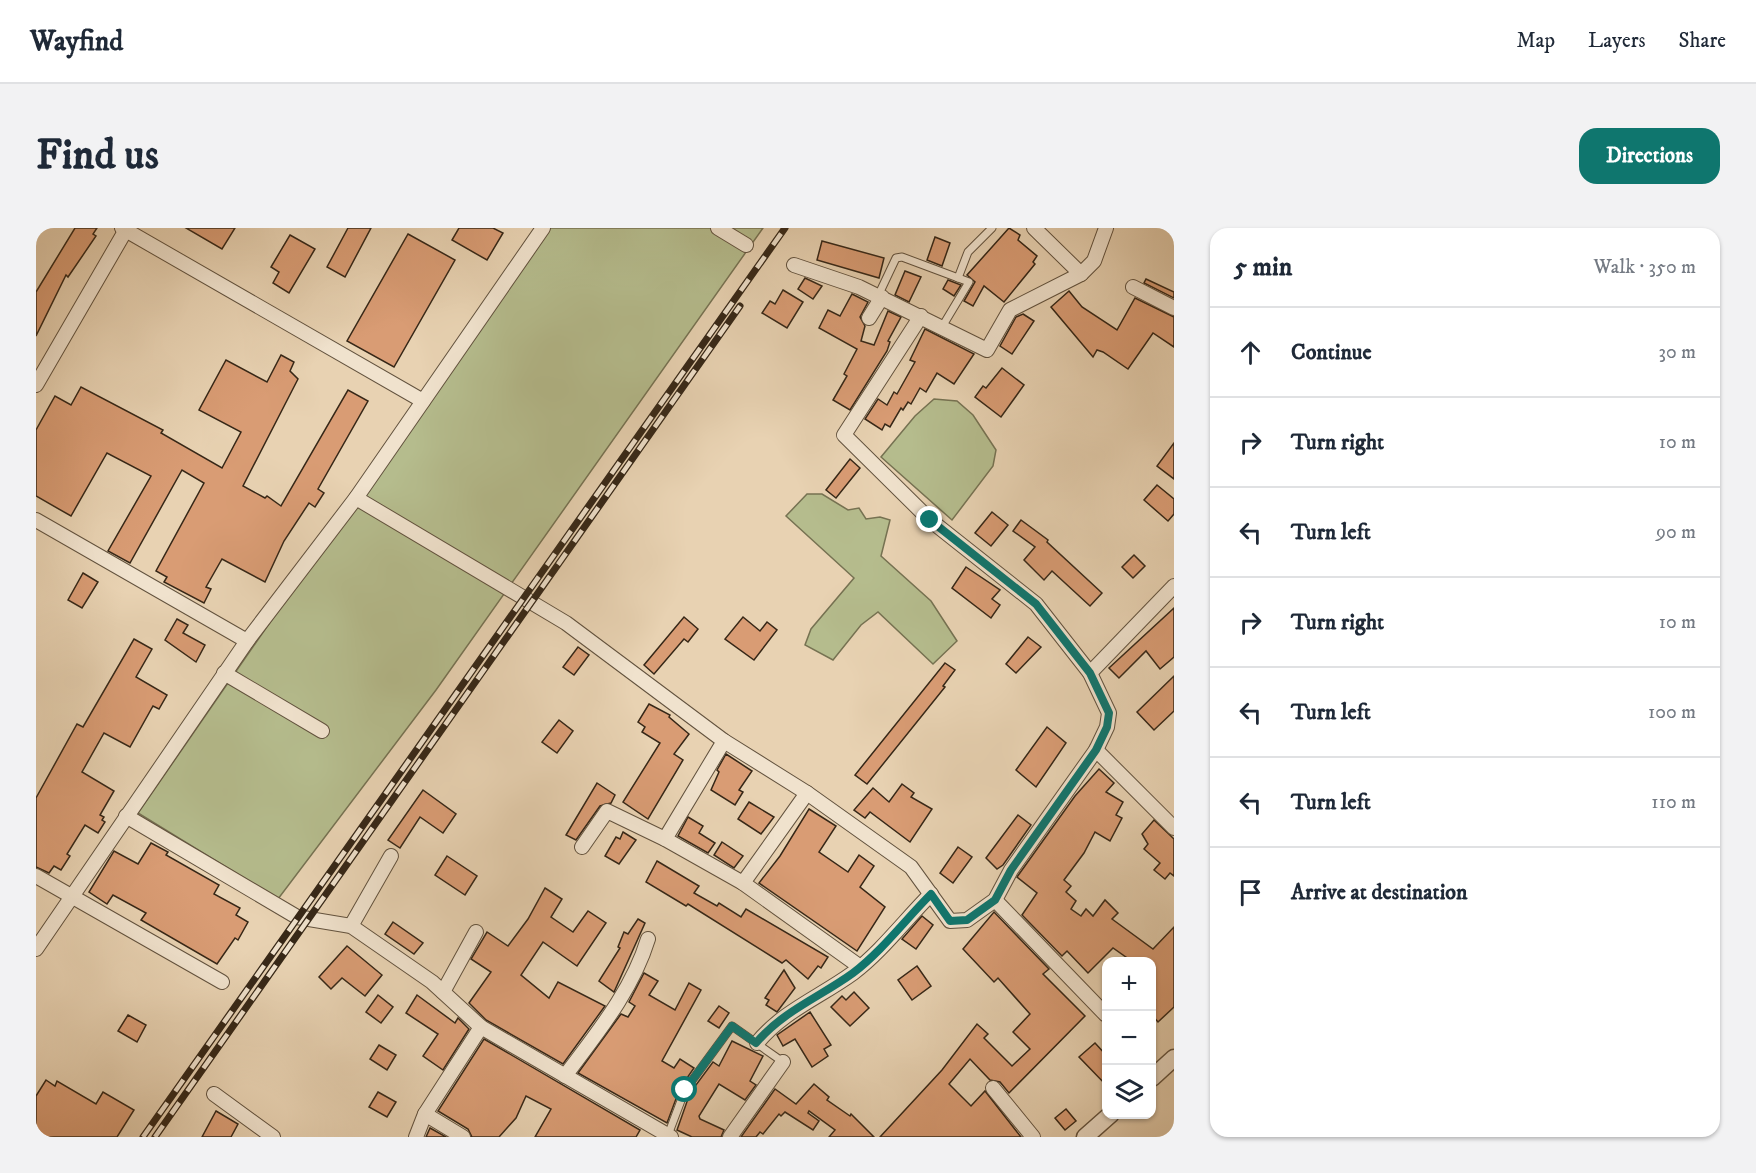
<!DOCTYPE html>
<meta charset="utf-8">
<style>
body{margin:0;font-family:"IM FELL DW Pica",serif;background:#f2f2f3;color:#1f2937}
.controls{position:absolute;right:18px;bottom:18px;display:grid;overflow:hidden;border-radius:12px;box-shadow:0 2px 4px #0004}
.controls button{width:54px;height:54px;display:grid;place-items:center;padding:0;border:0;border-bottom:2px solid #e0e1e3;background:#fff;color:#1f2937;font:30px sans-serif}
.stop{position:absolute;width:18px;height:18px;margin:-14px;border:4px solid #0f766e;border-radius:50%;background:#fff}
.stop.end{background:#0f766e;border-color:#fff;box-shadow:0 2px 6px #0008}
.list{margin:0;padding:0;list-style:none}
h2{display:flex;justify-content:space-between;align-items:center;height:78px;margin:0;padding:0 24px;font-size:26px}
h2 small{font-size:20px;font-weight:400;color:#747a83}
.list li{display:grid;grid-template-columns:39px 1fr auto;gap:18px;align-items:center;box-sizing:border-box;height:90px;padding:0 24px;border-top:2px solid #e0e1e3}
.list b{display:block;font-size:22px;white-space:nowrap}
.list em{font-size:20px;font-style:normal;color:#747a83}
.icon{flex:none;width:33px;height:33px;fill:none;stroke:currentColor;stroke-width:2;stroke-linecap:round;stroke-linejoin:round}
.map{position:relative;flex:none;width:1138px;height:909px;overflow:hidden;border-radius:18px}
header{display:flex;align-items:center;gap:36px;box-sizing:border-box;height:84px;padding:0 30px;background:#fff;border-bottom:2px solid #e0e1e3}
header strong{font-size:28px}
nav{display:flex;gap:33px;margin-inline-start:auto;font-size:21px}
.intro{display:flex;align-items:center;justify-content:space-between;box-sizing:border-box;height:144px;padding:0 36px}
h1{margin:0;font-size:42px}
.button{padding:15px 27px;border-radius:18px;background:#0f766e;color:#fff;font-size:21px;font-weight:700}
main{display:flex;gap:36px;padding:0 36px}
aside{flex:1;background:#fff;border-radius:18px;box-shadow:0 2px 4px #0004}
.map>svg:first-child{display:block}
</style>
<header>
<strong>Wayfind</strong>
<nav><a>Map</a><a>Layers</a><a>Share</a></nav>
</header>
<div class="intro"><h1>Find us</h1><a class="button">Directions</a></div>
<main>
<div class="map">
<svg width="1138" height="909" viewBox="0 0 1138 909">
<rect width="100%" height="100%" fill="#e8d2b2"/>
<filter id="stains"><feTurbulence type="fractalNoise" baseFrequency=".00333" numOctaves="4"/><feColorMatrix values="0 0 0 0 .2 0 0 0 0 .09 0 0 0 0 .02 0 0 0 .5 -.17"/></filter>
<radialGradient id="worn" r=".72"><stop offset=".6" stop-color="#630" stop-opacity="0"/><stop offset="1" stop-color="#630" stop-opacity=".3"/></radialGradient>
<g fill="#b5bc8d" stroke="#767252" stroke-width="1.5">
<polygon points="507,0 727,0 400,462 242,671 102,585"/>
<polygon points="898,171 921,173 937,187 960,222 957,238 916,292 845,229 879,188"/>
<polygon points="771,266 786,266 812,282 823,280 830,291 844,289 854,292 845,328 895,373 921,413 897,436 842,384 825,397 797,432 769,417 775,401 818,350 750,288"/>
</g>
<g fill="#d99c74" stroke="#362717" stroke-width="1.5">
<polygon points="39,0 61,0 57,6 60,8 32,49 30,47 0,108 0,64"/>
<polygon points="150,0 199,0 186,21"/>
<polygon points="312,0 335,0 309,49 291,39"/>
<polygon points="423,0 457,0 467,5 451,32 416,12"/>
<polygon points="973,0 984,7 982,12 1001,28 997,34 999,36 968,74 948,58 937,78 928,73 939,54 931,47"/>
<polygon points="372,6 419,32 358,139 311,113"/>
<polygon points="254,7 279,21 253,65 237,55 243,44 235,39"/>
<polygon points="899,9 914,15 906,38 891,32"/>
<polygon points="786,13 848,30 843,50 781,32"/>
<polygon points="869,43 885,49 873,74 859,67"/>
<polygon points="769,50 786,58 777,71 762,61"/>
<polygon points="1110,51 1138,64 1138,70 1108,55"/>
<polygon points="912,52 925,57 918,68 907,61"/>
<polygon points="747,62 767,74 751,100 726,85 734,73 739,76"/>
<polygon points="1033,63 1046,79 1081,102 1099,70 1138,89 1138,119 1117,105 1092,141 1067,124 1061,122 1057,129 1015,79"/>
<polygon points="816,66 832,74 824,89 829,98 825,113 838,117 852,83 865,89 852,113 854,114 851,123 814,182 797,172 811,148 808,146 821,121 783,100 792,82 804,88"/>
<polygon points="987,86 998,93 976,126 964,118 980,89"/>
<polygon points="889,101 938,126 918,156 901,145 890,164 884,160 875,176 872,174 867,182 865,180 854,199 849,196 846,202 829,191 842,171 851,177 858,164 861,166 879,134 874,132"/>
<polygon points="245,127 258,134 254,143 262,151 207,258 229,270 231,268 245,278 312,162 332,173 282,261 288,265 279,279 273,275 248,313 229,354 186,331 170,359 175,361 168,375 128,354 131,349 120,343 168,255 146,242 94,335 72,323 115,248 71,225 35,288 0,268 0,202 19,168 35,177 45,159 127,202 125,205 186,240 205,204 163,182 190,132 231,154"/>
<polygon points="966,140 988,157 965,189 939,169 947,158 950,160"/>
<polygon points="1138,215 1138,251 1121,238"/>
<polygon points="814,231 824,240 800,270 790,262"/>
<polygon points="1121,257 1138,271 1138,286 1132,293 1108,272"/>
<polygon points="956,284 972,297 955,318 939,305"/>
<polygon points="985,292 1012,312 1011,314 1066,365 1054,378 1016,343 1008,352 988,332 999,319 977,303"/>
<polygon points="1098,327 1109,338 1097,350 1086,339"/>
<polygon points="930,339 964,362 956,371 964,377 955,390 916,360"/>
<polygon points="47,345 62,354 46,380 32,372"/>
<polygon points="1138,380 1138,429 1124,441 1110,423 1083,450 1073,440"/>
<polygon points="648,389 662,401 652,414 648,411 618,446 608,437"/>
<polygon points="707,389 724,403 731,394 741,402 718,432 689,411"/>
<polygon points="141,391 152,397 147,405 169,417 160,434 129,412"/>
<polygon points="992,409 1005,419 980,445 970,436"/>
<polygon points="98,411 116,421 100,449 131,467 123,481 117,478 94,519 68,505 46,544 78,563 64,587 68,589 66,592 69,594 62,605 49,597 31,626 34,628 25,642 18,638 13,645 0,639 0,570 41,496 47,499"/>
<polygon points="542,419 553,427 538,447 527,439"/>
<polygon points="909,435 919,442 907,458 909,459 831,556 819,547"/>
<polygon points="1138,448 1138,483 1118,502 1101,484"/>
<polygon points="613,476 634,487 633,489 653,506 638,526 647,532 612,591 587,574 624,515 606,504 609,499 602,494"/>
<polygon points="523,492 537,503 521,525 506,514"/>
<polygon points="1011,499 1030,515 1000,559 980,542"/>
<polygon points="690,526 716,543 703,562 707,564 699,577 675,562 683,544 681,542"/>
<polygon points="1063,541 1078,555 1070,564 1087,574 1080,587 1086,590 1074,613 1059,604 1048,625 1028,652 1035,658 1030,664 1040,673 1035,681 1045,688 1050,681 1057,688 1069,672 1082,685 1076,691 1117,721 1138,699 1138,779 1122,794 1116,787 1116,734 1097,734 1077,720 1052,745 1031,723 1026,728 986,687 1001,665 981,649 1039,568"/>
<polygon points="561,555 579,567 575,575 564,578 540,612 530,607"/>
<polygon points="866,556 878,565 875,569 896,581 874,614 834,584 829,590 818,582 837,560 853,574"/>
<polygon points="387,562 420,586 407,605 384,589 364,620 352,612"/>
<polygon points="713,574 738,589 725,606 702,591"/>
<polygon points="773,581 800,598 783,624 812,644 823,627 838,638 824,659 849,679 821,723 723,655 744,628"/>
<polygon points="982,587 995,597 967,637 961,641 950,630"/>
<polygon points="652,589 667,598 663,605 679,615 672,625 642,608"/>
<polygon points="1118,592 1138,611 1138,648 1134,645 1129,651 1118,642 1124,635 1108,621 1112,616 1106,606"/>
<polygon points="587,604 600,612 583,636 569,628 580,609 584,611"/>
<polygon points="686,614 707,628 698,640 678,627"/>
<polygon points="115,615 132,624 130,627 183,657 178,666 204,680 200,687 212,694 202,712 199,710 181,736 105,692 110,685 77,667 71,676 53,664 78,623 102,636"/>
<polygon points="922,619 936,629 917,655 904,645"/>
<polygon points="411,628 441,648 429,667 399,647"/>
<polygon points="621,633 663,658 658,665 681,678 683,675 705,689 710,681 792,729 785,740 782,738 772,751 750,732 746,735 652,676 650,678 610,654"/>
<polygon points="509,660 526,671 515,689 537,704 552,683 570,695 541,738 507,714 485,747 513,770 522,754 569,778 527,836 450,792 433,775 455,744 435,731 451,704 472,718 492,691"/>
<polygon points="958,684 1013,741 1007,746 1049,788 973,865 964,854 954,852 934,831 913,856 935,878 949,863 985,909 844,909 906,842 941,796 952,806 948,810 976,838 994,821 977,804 994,786 962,750 958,754 927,721"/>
<polygon points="886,688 897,697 880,721 866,711"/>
<polygon points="602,691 609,695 578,764 563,753 584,720 582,719 588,704 592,706"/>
<polygon points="357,694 387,715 378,726 349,706"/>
<polygon points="311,718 346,747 329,768 306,750 295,761 283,749"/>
<polygon points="881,738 895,758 876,772 862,752"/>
<polygon points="748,742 759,760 741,784 730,777 733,772 729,770"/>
<polygon points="608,745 622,753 613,767 639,782 653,755 665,762 626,833 638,840 644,831 658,840 644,860 631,895 542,845 585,786 592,789 599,778 593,774"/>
<polygon points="818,764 833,780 814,798 795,779 806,768 810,772"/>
<polygon points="342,767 357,779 345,795 330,784"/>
<polygon points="381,767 419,795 422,790 433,801 407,842 387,828 402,806 370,785"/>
<polygon points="683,778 693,785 683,800 672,793"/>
<polygon points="774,784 795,817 788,821 792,828 776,839 759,811 747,818 741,807"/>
<polygon points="92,787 110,797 101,814 82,803"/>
<polygon points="448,811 604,902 600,909 499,909 515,881 490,868 480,890 463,909 436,909 432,901 402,883"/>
<polygon points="696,813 727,828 714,853 720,857 709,872 683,856 663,888 664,891 688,902 685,909 656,909 641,902 654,865 677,834 683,838"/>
<polygon points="1059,815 1071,828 1071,858 1043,829"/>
<polygon points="343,817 360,827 351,842 334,831"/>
<polygon points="10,852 19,858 21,853 60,876 67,864 98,882 81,909 0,909 0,868"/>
<polygon points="778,856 793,869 791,872 814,888 815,886 838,909 793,909 799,902 773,883 772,885 783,893 777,902 749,884 745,888 743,886 727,906 724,904 720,909 705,909 739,861 760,876"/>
<polygon points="342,864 360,874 351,889 333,879"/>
<polygon points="1030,881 1040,893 1029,902 1019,890"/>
<polygon points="180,883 202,896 195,909 166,909"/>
<polygon points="394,900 410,909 390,909"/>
</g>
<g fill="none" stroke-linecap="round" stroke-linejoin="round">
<g stroke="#62523e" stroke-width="9">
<g id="service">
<polyline points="922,50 932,24 956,0"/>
<polyline points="842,68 860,30 866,29 933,54 906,99"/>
<polyline points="632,907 649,862 696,798 747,834"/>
</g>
</g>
<g stroke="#62523e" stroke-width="16">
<g id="minor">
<polyline points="86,0 387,173"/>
<polyline points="682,0 710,17"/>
<polyline points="758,37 823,59 951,122 974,82 1045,46 998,0"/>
<polyline points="1045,46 1058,33 1070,0"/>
<polyline points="1097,59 1138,80"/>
<polyline points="833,90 846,69"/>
<polyline points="0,157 91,0"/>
<polyline points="320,270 530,395 688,513 771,565 875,639 914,693 931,692 959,672 975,642 1060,522 1071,499 1073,485 1054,445 1000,376 894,292 808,207 885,88"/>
<polyline points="0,292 211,413"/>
<polyline points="188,445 286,503"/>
<polyline points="1054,445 1138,358"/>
<polyline points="1060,522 1138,600"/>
<polyline points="90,588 261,689 315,698 396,754 445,799 635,909"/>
<polyline points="629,611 688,513"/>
<polyline points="546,619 571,583 629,611 707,655 823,738"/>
<polyline points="0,648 186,754"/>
<polyline points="707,655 771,565"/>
<polyline points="959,672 1070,787"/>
<polyline points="315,698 355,628"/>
<polyline points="0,721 211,413 320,270 507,0"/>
<polyline points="407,764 440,704"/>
<path d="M721,815C747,783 784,769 817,745C846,723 869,692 895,666"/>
<path d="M529,848C561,805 596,763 612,711"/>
<polyline points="957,860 997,909"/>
<polyline points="178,866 237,909"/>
<polyline points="389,886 445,799"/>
<polyline points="380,909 389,886 427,909"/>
<polyline points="694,909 747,834"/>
</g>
</g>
<g stroke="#62523e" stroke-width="19">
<g id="tertiary">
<polyline points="1116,850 1138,830"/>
<polyline points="1049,909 1075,886"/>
</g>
</g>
<use href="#service" stroke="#f0e2cd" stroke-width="7"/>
<use href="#minor" stroke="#f0e2cd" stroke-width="14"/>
<use href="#tertiary" stroke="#f0e2cd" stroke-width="16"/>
<g stroke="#362717" stroke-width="7">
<g id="rail">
<polyline points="107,909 749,0"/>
<polyline points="119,909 704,78"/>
</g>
</g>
<use href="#rail" stroke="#f0e2cd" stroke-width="4.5" stroke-dasharray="14" stroke-linecap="butt"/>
</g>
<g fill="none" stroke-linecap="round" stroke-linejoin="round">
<path stroke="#0f766e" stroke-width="8" d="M649,862L696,798L720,815C747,783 784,769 817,745C846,723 869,692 895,666L914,693L931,692L959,672L975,642L1060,522L1071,499L1073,485L1054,445L1000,376L894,292"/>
</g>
<rect width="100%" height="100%" filter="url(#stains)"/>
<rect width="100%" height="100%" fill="url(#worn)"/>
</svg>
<div class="controls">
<button>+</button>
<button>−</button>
<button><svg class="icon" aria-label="layers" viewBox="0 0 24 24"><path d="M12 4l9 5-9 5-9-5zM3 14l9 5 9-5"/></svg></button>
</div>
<div class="stop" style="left:649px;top:862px"></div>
<div class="stop end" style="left:894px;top:292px"></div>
</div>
<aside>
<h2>5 min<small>Walk · 350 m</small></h2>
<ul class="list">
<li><svg class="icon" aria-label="ahead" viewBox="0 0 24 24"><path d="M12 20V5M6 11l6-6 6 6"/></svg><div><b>Continue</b></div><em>30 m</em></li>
<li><svg class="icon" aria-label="right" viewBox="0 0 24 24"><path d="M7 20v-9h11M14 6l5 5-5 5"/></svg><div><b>Turn right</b></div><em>10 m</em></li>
<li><svg class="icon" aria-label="left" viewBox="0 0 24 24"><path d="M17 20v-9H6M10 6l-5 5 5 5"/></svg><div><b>Turn left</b></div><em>90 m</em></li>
<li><svg class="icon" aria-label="right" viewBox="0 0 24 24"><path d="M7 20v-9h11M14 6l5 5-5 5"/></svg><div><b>Turn right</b></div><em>10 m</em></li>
<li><svg class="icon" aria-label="left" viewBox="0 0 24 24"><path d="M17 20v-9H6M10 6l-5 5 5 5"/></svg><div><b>Turn left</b></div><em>100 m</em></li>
<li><svg class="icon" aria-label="left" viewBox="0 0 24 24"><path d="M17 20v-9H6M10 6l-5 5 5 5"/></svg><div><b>Turn left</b></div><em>110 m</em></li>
<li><svg class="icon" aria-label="arrive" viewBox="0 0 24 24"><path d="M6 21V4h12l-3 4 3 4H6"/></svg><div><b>Arrive at destination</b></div></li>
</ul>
</aside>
</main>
